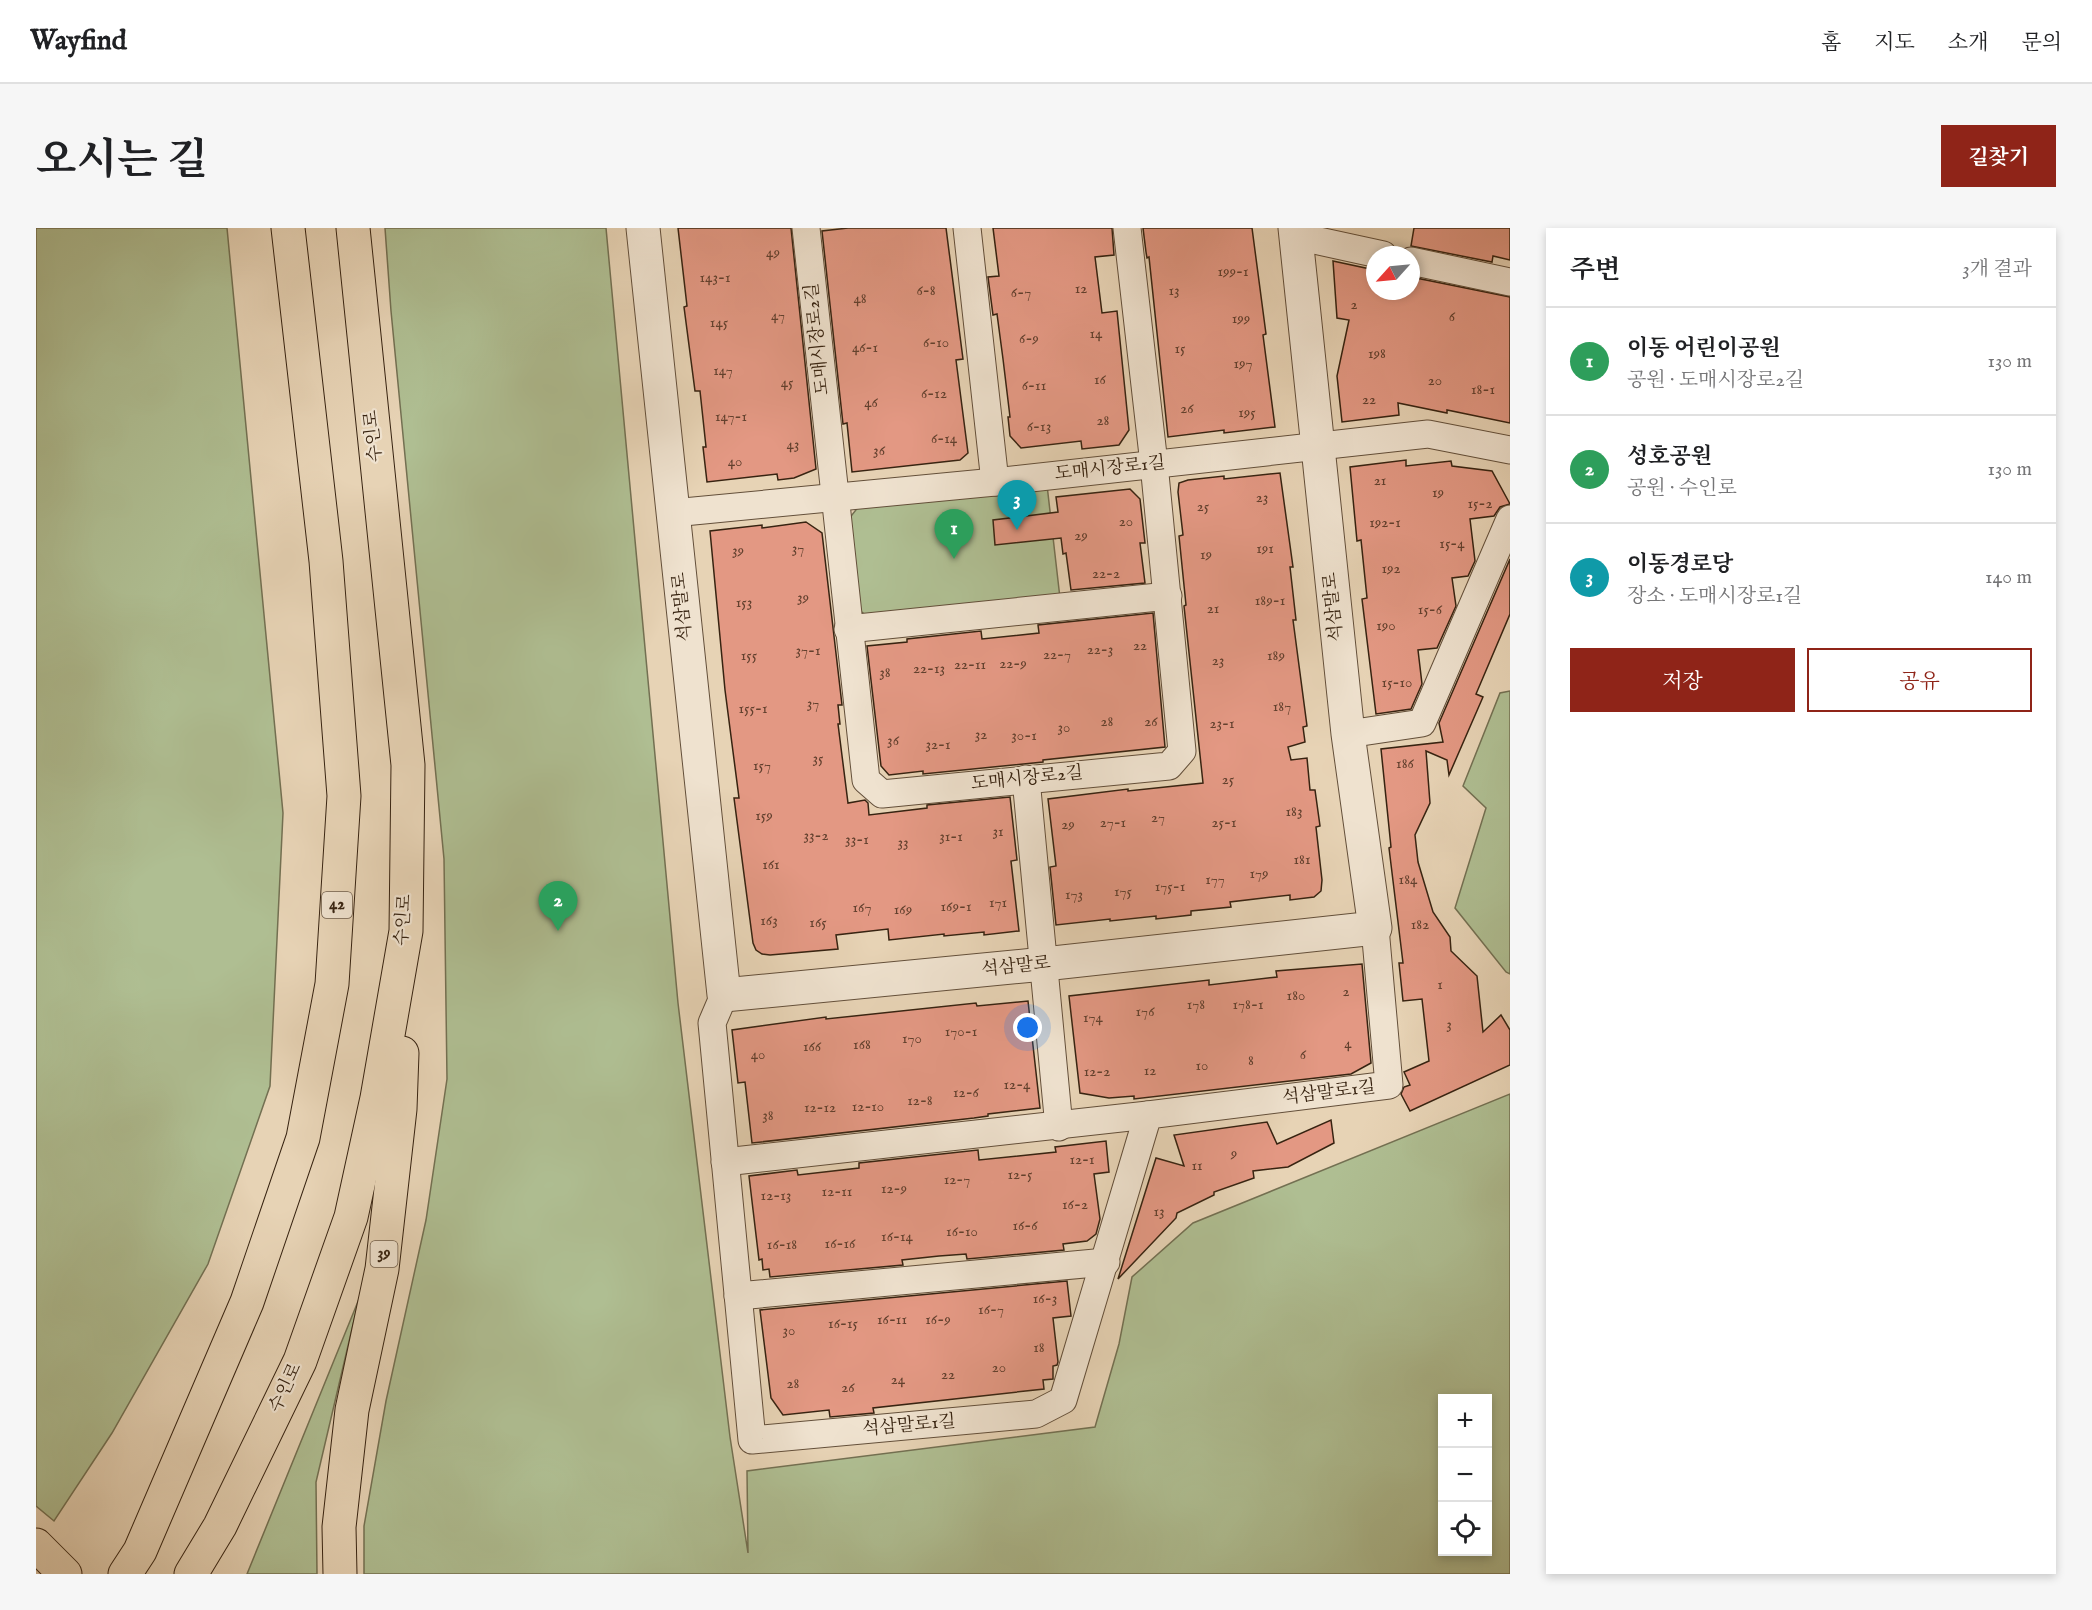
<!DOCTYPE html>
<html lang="ko">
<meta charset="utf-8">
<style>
body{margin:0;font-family:"IM FELL English","Noto Serif KR",serif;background:#f6f6f6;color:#202124}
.controls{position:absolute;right:18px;bottom:18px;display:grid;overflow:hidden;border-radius:0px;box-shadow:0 3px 9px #0003}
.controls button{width:54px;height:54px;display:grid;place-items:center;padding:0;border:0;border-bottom:2px solid #e0e0e0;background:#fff;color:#202124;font:30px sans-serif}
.compass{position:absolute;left:1330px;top:18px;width:54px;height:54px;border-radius:50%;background:#fff;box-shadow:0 3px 9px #0003;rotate:243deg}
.you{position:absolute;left:992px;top:800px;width:21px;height:21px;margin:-15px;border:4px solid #fff;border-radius:50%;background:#1a73e8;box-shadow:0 0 0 9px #1a73e833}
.badge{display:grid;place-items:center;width:39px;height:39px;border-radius:50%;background:#8f2418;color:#fff;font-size:20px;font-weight:700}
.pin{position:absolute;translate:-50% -50px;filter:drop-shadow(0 2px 3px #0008)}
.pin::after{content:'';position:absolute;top:32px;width:21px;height:18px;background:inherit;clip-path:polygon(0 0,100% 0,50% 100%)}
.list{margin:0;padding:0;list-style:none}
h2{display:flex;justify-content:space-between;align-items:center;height:78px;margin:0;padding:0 24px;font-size:26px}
h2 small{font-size:20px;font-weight:400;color:#757577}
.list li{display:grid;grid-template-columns:39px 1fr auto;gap:18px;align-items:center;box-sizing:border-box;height:108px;padding:0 24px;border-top:2px solid #e0e0e0}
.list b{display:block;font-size:22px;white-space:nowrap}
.list p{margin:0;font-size:20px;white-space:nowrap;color:#757577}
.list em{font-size:20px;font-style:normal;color:#757577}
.actions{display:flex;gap:12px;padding:18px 24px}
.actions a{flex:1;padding:14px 0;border:2px solid #8f2418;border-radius:0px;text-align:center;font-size:21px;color:#8f2418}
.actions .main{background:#8f2418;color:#fff}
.icon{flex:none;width:33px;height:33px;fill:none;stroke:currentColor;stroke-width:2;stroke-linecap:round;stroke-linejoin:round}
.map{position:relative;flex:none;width:1474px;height:1346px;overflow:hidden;border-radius:0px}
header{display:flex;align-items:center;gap:36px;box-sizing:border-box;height:84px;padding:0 30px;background:#fff;border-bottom:2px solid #e0e0e0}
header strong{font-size:28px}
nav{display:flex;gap:33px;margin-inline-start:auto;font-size:21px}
.intro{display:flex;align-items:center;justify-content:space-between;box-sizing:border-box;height:144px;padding:0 36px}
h1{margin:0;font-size:42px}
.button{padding:15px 27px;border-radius:0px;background:#8f2418;color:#fff;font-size:21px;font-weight:700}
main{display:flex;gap:36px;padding:0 36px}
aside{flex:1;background:#fff;border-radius:0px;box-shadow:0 3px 9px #0003}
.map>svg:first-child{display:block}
</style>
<header>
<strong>Wayfind</strong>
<nav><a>홈</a><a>지도</a><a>소개</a><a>문의</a></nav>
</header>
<div class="intro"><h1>오시는 길</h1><a class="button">길찾기</a></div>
<main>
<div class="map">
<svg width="1474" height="1346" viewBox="0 0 1474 1346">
<rect width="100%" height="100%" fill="#e7d3b5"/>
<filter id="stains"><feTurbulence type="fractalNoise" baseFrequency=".00333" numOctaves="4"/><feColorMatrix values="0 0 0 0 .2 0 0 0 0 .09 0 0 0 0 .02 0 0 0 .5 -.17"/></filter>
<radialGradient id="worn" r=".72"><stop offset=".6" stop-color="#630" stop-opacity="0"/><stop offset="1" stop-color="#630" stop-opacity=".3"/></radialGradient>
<g fill="#afbe92" stroke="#737052" stroke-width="1.5" fill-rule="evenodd">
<polygon points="0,0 191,0 247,585 234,858 172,1036 76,1205 18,1293 0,1278"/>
<path d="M349,0H570L642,775L694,1209L712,1325L711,1243L1059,1199L1083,1116L1096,1049L1157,995L1474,866V1346H328V1298L350,1173L390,992L411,851L408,631L355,83ZM1406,1170H1452V1324H1406Z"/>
<polygon points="1011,257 1024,370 836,392 822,381 812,292 823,278"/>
<polygon points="1474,463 1474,746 1470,744 1419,680 1450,580 1427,558 1464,465"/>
<polygon points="323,1071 280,1254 281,1346 211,1346"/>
</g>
<g fill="#e39883" stroke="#372311" stroke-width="1.5">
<polygon points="642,0 755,0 780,241 758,250 742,252 741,246 671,254 667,219 670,219 664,163 659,163 648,79 651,78"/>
<polygon points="812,0 910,0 927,131 920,132 932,225 924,232 816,244 811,195 807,196 786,3"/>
<polygon points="957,0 1076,0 1078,27 1059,29 1066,85 1081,83 1093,202 1083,217 1046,221 1045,213 985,220 974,208 972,189 974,189 967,131 961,86 957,87 952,49 963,48"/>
<polygon points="1107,0 1216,0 1230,106 1227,107 1239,199 1188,205 1188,202 1132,209 1113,29 1111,30 1110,24"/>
<polygon points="1378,0 1474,0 1474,32 1457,28 1456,34 1375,18"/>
<polygon points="1297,33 1334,41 1339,63 1375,63 1375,49 1474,69 1474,195 1411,182 1411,185 1362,175 1363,187 1306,194 1301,148 1313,92 1301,90"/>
<polygon points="1370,232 1370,238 1415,233 1416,238 1456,243 1474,276 1464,279 1458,288 1434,291 1439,333 1432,348 1416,350 1420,378 1401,420 1382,422 1386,456 1375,481 1340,486 1326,371 1331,370 1325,312 1321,313 1314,239"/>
<polygon points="1244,245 1257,339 1254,339 1260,392 1257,392 1271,498 1267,499 1269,514 1252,519 1255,532 1271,530 1274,562 1279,562 1284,598 1280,599 1286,652 1285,663 1278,669 1254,672 1254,667 1194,674 1195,679 1155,683 1155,687 1120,691 1120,688 1074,693 1074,691 1020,697 1014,639 1020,638 1012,571 1092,561 1092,563 1167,555 1148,378 1150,377 1143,308 1147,307 1142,264 1143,255 1152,252 1188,248 1188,251"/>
<polygon points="1094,261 1104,271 1109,315 1104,315 1109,355 1035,362 1030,325 1027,326 1025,310 959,317 957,292 1022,284 1020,269"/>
<polygon points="770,294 786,305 806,477 802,477 804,496 802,496 812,575 829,572 832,575 833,587 891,580 891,577 974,569 981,632 975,633 983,703 948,707 948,704 908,708 908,706 853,712 852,701 800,707 802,721 734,727 726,726 720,722 717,715 698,570 703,570 689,462 674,303 726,297 726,300"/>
<polygon points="1474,331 1474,386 1440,466 1447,469 1413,547 1411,532 1390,523 1394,575 1379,607 1382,634 1397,684 1414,709 1415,723 1441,748 1447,804 1465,787 1474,802 1474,837 1374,883 1365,866 1368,859 1374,857 1368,844 1393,833 1386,771 1367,773 1363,735 1367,735 1353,620 1355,619 1345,521 1407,514 1403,495"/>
<polygon points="1117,385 1129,519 1007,532 1007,534 887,546 887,543 853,547 845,538 831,418 871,414 871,411 945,403 946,411 1003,405 1002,397"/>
<polygon points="1326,736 1335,835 1315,846 1098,871 1098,868 1073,870 1044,865 1033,768 1173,752 1173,757 1241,749 1240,743"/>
<polygon points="992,773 1004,880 952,886 952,888 938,890 716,915 709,854 702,855 696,802 790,789 790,791 940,775 941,778"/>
<polygon points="1295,892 1298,915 1252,939 1217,943 1218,950 1178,964 1178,967 1141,985 1140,990 1082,1051 1120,930 1148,938 1138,907 1231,894 1241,916"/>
<polygon points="1070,913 1073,944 1058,946 1064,991 1060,1006 1051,1013 1027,1016 1028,1022 931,1031 930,1026 903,1028 866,1032 867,1037 734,1049 733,1041 727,1042 726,1031 723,1032 713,948 761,942 762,947 823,940 823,935 942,922 943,932 1020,924 1019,919"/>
<polygon points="1031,1053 1035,1088 1017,1090 1022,1134 1021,1137 1017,1138 1017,1151 1007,1152 1008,1161 837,1180 838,1185 794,1189 793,1182 747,1187 735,1170 724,1082"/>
</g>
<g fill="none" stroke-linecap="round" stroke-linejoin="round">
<g stroke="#634f3a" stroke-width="29">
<g id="minor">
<polyline points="770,0 830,552 846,566 1133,538 1146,523 1118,236 1091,0"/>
<polyline points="931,0 959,254"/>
<polyline points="1260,8 1347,27"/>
<polyline points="1375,33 1474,54"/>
<polyline points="637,285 959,254 1392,206 1474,222"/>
<polyline points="812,401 1132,368"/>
<polyline points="1312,506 1386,495 1474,291"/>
<polyline points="990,551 1023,899"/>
<polyline points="688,767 676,795 716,1212 1000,1186 1027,1172 1112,887 1353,857 1339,700"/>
<polyline points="689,934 1112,887"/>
<polyline points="702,1068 1070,1034"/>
</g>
</g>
<g stroke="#634f3a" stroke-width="35">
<polyline id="tertiary" points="607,0 688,767 1008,736 1339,700 1312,506 1259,0"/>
</g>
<g stroke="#372311" stroke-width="35">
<g id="trunk">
<polyline points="0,1317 29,1346"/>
<polyline points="89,1346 104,1323 211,1074 267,910 296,756 308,568 290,333 252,0"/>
<polyline points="155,1346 184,1298 264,1133 315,989 341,870 370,703 372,537 317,0"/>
<polyline points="304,1346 303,1299 316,1182 346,1041 364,881 366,825"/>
</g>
</g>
<use href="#minor" stroke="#efe2cf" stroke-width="27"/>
<use href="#tertiary" stroke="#efe2cf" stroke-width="33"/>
<use href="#trunk" stroke="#e7d3b5" stroke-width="33"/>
</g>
<g text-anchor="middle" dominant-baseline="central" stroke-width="4.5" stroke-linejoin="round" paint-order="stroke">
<g font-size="15" fill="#62402e">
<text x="737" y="24">49</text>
<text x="1197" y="43">199-1</text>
<text x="679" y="49">143-1</text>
<text x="1045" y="60">12</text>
<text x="890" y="62">6-8</text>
<text x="1138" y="62">13</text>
<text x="985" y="64">6-7</text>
<text x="824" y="70">48</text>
<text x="1318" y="76">2</text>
<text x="742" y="87">47</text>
<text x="1416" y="88">6</text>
<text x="1205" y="90">199</text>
<text x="683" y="94">145</text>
<text x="1060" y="105">14</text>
<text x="993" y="110">6-9</text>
<text x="900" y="114">6-10</text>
<text x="829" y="119">46-1</text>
<text x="1144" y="120">15</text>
<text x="1341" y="125">198</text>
<text x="1207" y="135">197</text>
<text x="687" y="142">147</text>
<text x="1064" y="151">16</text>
<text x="1399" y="152">20</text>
<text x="751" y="154">45</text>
<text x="998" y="157">6-11</text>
<text x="1447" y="161">18-1</text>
<text x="898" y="165">6-12</text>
<text x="1333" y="171">22</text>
<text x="835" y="174">46</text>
<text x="1151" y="180">26</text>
<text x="1211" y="184">195</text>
<text x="695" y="188">147-1</text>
<text x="1067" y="192">28</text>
<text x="1003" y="198">6-13</text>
<text x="908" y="210">6-14</text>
<text x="757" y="216">43</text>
<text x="843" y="222">36</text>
<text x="699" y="233">40</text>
<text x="1344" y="252">21</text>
<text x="1402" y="264">19</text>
<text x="1226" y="269">23</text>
<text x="1444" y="275">15-2</text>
<text x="1167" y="278">25</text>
<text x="1090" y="293">20</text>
<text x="1349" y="294">192-1</text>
<text x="1045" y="307">29</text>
<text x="1416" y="315">15-4</text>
<text x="762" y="320">37</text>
<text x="1229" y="320">191</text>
<text x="702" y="322">39</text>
<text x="1170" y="326">19</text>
<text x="1355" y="340">192</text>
<text x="1070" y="345">22-2</text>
<text x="767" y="369">39</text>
<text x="1234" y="372">189-1</text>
<text x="708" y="374">153</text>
<text x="1177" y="380">21</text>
<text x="1394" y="381">15-6</text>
<text x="1350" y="397">190</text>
<text x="1104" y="417">22</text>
<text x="1064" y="421">22-3</text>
<text x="772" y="422">37-1</text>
<text x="1021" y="426">22-7</text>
<text x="713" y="427">155</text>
<text x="1240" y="427">189</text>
<text x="1182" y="432">23</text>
<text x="977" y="435">22-9</text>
<text x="934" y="436">22-11</text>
<text x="893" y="440">22-13</text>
<text x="849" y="444">38</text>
<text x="1361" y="454">15-10</text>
<text x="777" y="475">37</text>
<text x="1246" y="478">187</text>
<text x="717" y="480">155-1</text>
<text x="1071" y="493">28</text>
<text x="1115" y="493">26</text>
<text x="1186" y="495">23-1</text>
<text x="1028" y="499">30</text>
<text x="945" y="506">32</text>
<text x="988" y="507">30-1</text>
<text x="857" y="512">36</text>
<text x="902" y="516">32-1</text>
<text x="782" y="530">35</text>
<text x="1369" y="535">186</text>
<text x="726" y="537">157</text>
<text x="1192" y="551">25</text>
<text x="1258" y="583">183</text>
<text x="728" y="587">159</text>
<text x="1122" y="589">27</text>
<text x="1077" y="594">27-1</text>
<text x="1188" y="594">25-1</text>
<text x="1032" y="596">29</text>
<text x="962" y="603">31</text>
<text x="780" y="607">33-2</text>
<text x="915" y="608">31-1</text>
<text x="821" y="611">33-1</text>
<text x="867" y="614">33</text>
<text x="1266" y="631">181</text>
<text x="735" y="636">161</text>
<text x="1223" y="645">179</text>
<text x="1179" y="651">177</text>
<text x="1372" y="651">184</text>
<text x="1134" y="658">175-1</text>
<text x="1087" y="663">175</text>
<text x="1038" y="666">173</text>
<text x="962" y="674">171</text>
<text x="920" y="678">169-1</text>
<text x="826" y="679">167</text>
<text x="867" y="681">169</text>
<text x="733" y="692">163</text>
<text x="782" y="694">165</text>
<text x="1384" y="696">182</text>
<text x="1404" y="756">1</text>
<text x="1310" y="763">2</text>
<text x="1260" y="767">180</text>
<text x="1160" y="776">178</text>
<text x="1212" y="776">178-1</text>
<text x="1109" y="783">176</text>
<text x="1057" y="789">174</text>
<text x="1413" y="796">3</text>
<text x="925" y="803">170-1</text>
<text x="876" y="810">170</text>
<text x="1312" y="815">4</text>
<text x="826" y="816">168</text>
<text x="776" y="818">166</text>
<text x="722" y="826">40</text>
<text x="1267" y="826">6</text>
<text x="1215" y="832">8</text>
<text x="1166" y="837">10</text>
<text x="1114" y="842">12</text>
<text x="1061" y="843">12-2</text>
<text x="981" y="856">12-4</text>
<text x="930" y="864">12-6</text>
<text x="884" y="872">12-8</text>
<text x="832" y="878">12-10</text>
<text x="784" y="879">12-12</text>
<text x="732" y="887">38</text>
<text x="1198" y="925">9</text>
<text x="1046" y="931">12-1</text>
<text x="1161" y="937">11</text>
<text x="984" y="946">12-5</text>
<text x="921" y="951">12-7</text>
<text x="858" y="960">12-9</text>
<text x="801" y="963">12-11</text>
<text x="740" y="967">12-13</text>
<text x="1039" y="976">16-2</text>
<text x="1123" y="983">13</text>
<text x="989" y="997">16-6</text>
<text x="926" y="1003">16-10</text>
<text x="861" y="1008">16-14</text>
<text x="804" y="1015">16-16</text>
<text x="746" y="1016">16-18</text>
<text x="1009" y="1070">16-3</text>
<text x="955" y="1081">16-7</text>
<text x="856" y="1091">16-11</text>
<text x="902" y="1091">16-9</text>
<text x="807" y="1095">16-15</text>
<text x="753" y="1102">30</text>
<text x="1003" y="1119">18</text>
<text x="963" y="1139">20</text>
<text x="912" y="1146">22</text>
<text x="862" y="1151">24</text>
<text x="757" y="1155">28</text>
<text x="812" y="1159">26</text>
</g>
<g fill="#efe2cf" stroke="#6e5c4a" stroke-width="1.5">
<rect x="286" y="664" width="30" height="26" rx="4.5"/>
<rect x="334.5" y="1013" width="27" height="26" rx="4.5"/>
</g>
<g font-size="16" font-weight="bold" fill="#372311">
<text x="301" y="677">42</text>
<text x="348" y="1026">39</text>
</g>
<g font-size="18" fill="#372311" stroke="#efe2cf">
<text transform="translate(782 111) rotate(-96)">도매시장로2길</text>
<text transform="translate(338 208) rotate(-96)">수인로</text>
<text transform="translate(1074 241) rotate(-6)">도매시장로1길</text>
<text transform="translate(647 379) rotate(-96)">석삼말로</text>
<text transform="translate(1298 379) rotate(-96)">석삼말로</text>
<text transform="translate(991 551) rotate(-6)">도매시장로2길</text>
<text transform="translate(368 692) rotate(-86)">수인로</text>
<text transform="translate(980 739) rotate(-6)">석삼말로</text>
<text transform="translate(1293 865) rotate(-7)">석삼말로1길</text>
<text transform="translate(250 1160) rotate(-65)">수인로</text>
<text transform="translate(873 1198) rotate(-5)">석삼말로1길</text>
</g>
</g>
<rect width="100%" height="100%" filter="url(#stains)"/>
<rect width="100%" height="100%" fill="url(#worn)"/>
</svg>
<div class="controls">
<button>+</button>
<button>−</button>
<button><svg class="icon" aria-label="locate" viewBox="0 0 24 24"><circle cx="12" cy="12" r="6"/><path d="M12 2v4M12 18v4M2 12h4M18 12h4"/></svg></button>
</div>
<svg class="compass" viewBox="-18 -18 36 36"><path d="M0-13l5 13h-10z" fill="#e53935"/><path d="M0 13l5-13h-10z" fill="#757577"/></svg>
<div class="you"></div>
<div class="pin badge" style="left:918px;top:331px;background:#2e9e5b">1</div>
<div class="pin badge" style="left:522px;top:703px;background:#2e9e5b">2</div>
<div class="pin badge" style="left:981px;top:302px;background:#0f9aa8">3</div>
</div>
<aside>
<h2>주변<small>3개 결과</small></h2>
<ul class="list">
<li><span class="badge" style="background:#2e9e5b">1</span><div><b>이동 어린이공원</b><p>공원 · 도매시장로2길</p></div><em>130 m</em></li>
<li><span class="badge" style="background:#2e9e5b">2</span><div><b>성호공원</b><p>공원 · 수인로</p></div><em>130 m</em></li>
<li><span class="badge" style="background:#0f9aa8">3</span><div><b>이동경로당</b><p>장소 · 도매시장로1길</p></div><em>140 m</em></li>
</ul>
<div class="actions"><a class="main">저장</a><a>공유</a></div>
</aside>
</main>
